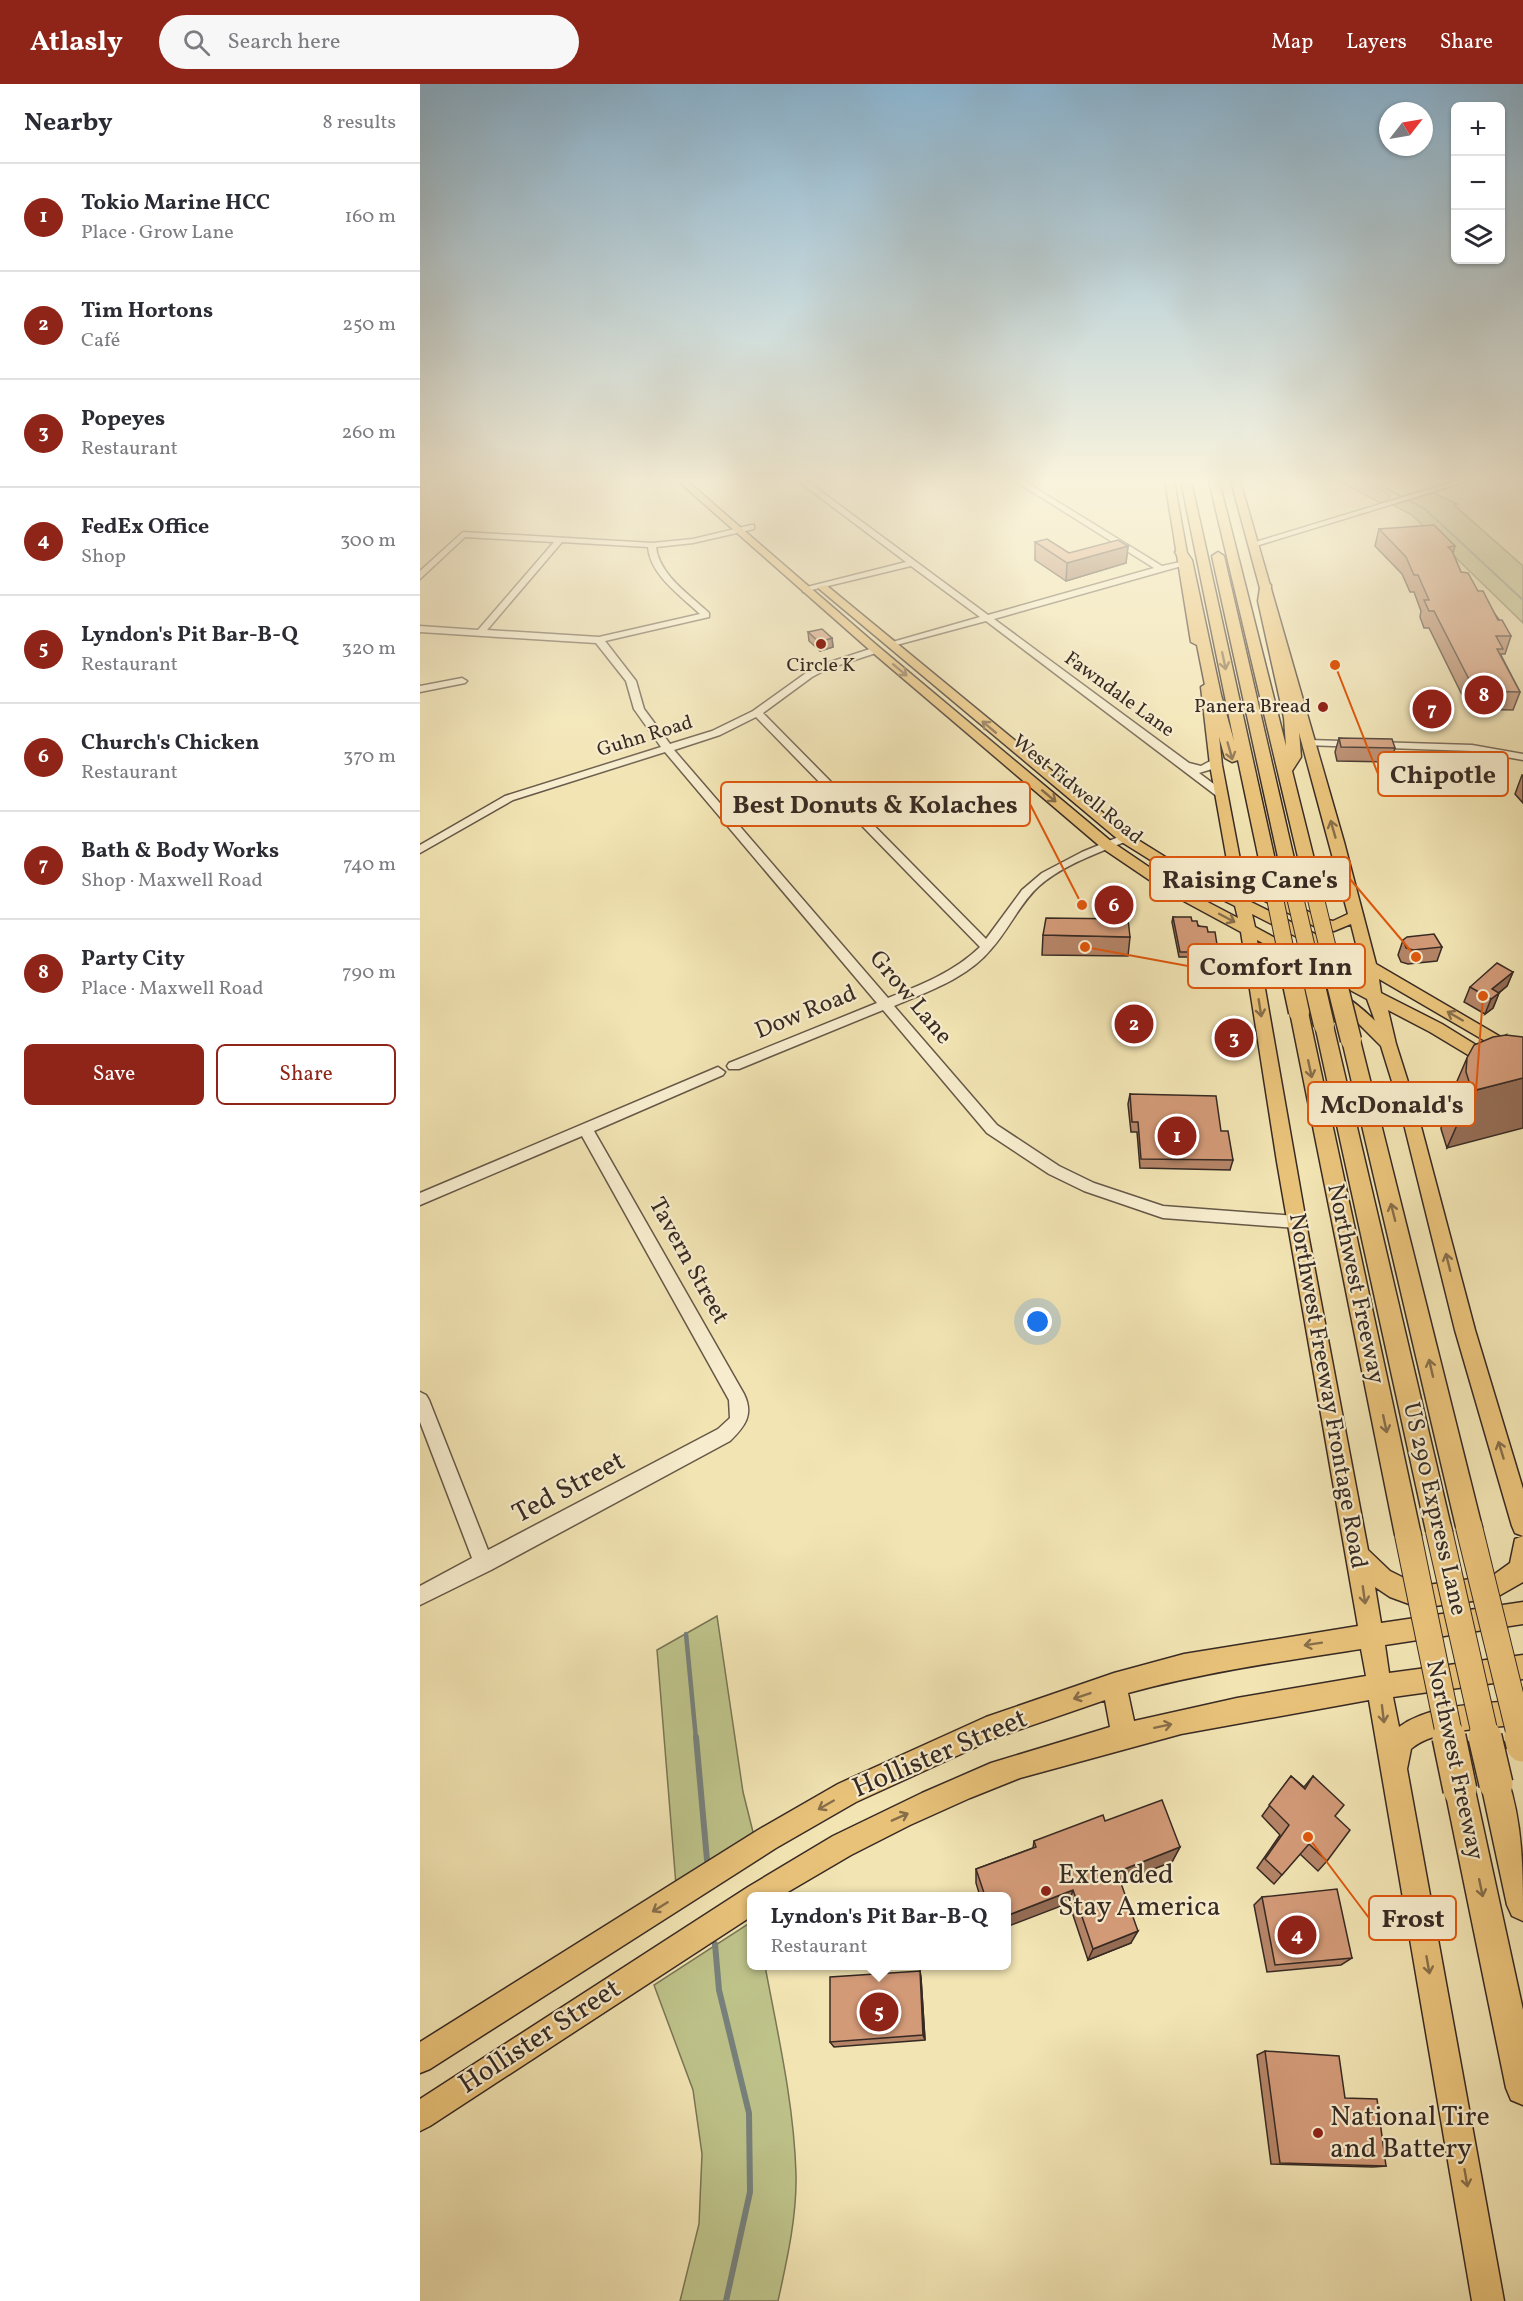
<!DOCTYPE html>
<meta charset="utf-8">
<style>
body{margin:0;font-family:Vollkorn,serif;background:#f7f7f7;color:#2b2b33}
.controls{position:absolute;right:18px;top:18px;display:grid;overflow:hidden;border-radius:9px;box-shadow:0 2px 4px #0004}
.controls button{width:54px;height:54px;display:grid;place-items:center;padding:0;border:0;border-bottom:2px solid #e1e1e2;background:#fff;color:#2b2b33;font:30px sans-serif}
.compass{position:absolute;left:959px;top:18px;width:54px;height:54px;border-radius:50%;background:#fff;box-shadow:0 2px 4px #0004;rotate:59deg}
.you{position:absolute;left:618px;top:1238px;width:21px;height:21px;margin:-15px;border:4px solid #fff;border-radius:50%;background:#1a73e8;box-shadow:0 0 0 9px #1a73e833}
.badge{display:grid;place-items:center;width:39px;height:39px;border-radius:50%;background:#8f2418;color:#fff;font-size:20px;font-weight:700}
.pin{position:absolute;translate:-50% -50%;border:3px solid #fff;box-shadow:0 2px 6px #0006}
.popup{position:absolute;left:327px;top:1808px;width:264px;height:78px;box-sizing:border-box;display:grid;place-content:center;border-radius:9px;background:#fff;filter:drop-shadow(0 2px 4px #0005);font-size:20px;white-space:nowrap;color:#7c7c81}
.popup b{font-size:22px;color:#2b2b33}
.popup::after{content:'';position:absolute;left:50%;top:100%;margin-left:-12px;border:12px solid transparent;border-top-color:#fff}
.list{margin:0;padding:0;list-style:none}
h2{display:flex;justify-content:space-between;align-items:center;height:78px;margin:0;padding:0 24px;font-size:26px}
h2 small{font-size:20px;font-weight:400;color:#7c7c81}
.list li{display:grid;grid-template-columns:39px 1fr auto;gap:18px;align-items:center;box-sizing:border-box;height:108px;padding:0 24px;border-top:2px solid #e1e1e2}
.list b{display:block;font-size:22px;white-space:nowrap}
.list p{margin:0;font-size:20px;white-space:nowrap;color:#7c7c81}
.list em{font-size:20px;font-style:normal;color:#7c7c81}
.actions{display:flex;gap:12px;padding:18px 24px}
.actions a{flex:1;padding:14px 0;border:2px solid #8f2418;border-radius:9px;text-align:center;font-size:21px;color:#8f2418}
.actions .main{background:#8f2418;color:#fff}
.icon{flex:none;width:33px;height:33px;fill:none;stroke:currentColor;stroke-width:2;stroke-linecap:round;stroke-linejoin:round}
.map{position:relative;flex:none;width:1103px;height:2217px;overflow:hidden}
header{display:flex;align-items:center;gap:36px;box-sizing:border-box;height:84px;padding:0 30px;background:#8f2418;color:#fff}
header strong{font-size:28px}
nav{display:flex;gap:33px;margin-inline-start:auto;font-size:21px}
.search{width:420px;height:54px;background:#f7f7f7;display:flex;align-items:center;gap:15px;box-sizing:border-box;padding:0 21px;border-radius:33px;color:#7c7c81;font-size:22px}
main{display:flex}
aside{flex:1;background:#fff}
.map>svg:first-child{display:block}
</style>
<header>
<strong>Atlasly</strong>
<div class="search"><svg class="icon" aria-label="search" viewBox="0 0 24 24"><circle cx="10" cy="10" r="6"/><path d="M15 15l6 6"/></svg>Search here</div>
<nav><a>Map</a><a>Layers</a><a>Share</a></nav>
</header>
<main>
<aside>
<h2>Nearby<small>8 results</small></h2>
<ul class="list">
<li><span class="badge">1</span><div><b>Tokio Marine HCC</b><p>Place · Grow Lane</p></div><em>160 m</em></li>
<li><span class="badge">2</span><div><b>Tim Hortons</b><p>Café</p></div><em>250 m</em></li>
<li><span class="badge">3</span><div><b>Popeyes</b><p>Restaurant</p></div><em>260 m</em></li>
<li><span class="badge">4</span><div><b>FedEx Office</b><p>Shop</p></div><em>300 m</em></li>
<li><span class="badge">5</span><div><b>Lyndon's Pit Bar-B-Q</b><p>Restaurant</p></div><em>320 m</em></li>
<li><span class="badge">6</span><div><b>Church's Chicken</b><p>Restaurant</p></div><em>370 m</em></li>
<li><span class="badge">7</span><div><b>Bath &amp; Body Works</b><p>Shop · Maxwell Road</p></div><em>740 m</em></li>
<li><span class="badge">8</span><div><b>Party City</b><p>Place · Maxwell Road</p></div><em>790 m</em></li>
</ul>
<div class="actions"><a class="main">Save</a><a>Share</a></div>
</aside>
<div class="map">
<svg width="1103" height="2217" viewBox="0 0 1103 2217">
<rect width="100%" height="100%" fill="#f2e4b3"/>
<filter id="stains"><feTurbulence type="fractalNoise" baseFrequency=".00333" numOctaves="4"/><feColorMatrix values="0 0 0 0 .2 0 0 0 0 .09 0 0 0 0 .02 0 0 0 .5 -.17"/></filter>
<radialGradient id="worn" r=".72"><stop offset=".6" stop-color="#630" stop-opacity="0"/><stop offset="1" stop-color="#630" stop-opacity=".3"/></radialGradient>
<g fill="#bec38a" stroke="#7a7656" stroke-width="1.5">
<polygon points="918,397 946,397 970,411 968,417 959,418"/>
<polygon points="1014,409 1037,420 1034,421 1103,482 1103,539 992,431 973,421"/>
<polygon points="297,1532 323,1708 334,1752 256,1801 237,1566"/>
<path d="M331,1838L332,1882H345C358,1951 374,2020 376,2090C377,2132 367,2176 358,2217H260L279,2140L282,2070L273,2006L234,1901Z"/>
</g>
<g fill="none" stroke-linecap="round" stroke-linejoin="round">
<polyline stroke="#77817c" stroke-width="2" points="957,397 958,400 1005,425 1103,516"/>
<polyline stroke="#77817c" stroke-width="4.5" points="266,1550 276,1655"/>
<g stroke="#77817c" stroke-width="6">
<polyline points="276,1653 287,1776"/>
<polyline points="295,1860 299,1906 329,2029 330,2108 306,2217"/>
</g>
<g stroke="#665847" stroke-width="3">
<g id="minor">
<polygon points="378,397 387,397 568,531 734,484 595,397 604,397 742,482 765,477 765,481 574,535 769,679 781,682 792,676 800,676 801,678 792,685 779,689 806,709 806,713 798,713 566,537 469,563 469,559 560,533 491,482 383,508 383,504 486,478"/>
<polygon points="1036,397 1048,397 836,462 829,460"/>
<path d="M331,441H334V445L273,459L236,463C239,491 270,511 289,529V533L185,557L216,597L224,625L250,660L292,647L333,627L386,589L401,581L456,563L461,566L459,568L407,585L392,593L343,629L566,855L602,806L622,789L662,768L701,752H709V756C679,769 644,780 619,802C600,819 589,845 572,864C548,894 509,907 474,922L577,1041L639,1082L674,1099L743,1122L876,1132L881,1134L884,1138L881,1142L876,1144L743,1134L664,1107L629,1090L567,1049L463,926L319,985H309L307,982L309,979L457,919L245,668L93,716L0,769V761L85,712L241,663L214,625L206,597L176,559L0,548V542L58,546L134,458L45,453L0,495V487L43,448L232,459L273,455ZM142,458L228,463C230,491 261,512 280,530L179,553L67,546ZM336,633L560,863C534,888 501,901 468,914L254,666L300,651Z"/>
<polygon points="42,594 47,597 45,599 0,608 0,602"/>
<polygon points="889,656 1052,661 1103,670 1103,676 1052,667 885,661 885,657"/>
<path d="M298,983L305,988L303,991L174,1047L324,1310C334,1331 325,1342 310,1357L71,1486L0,1521V1502L52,1474L0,1338V1308L6,1311L9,1316L68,1466L298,1345L310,1334L309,1316L162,1052L0,1121V1109Z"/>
</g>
</g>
<g stroke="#372a23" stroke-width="3">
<g id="major">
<path d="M258,397H267L460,564L692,758L757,802L818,834L815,822L761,795L700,757L397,503L406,501L710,751L771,789L813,810L790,681L781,603L787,599L791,601L796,622L802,681L822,786L841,804L903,835L913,837L928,830L811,397H820L924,758L956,880L1103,966V979L959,895L961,909L1022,940L1103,990V1004L1010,948L968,926L976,960L995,1020L1055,1246L1103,1405V1498L1075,1514L1000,1524L970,1513L955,1503L961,1539L1103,1518V1540L965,1561L969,1589L1103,1571V1595L973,1613L979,1643C1012,1619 1064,1620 1103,1616V1640C1073,1644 1014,1644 991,1665L987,1685L1084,2217H1052L949,1616L761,1650L600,1694L550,1714L490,1741L431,1771L361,1812H332V1832L10,2042L0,2047V2015L328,1803L413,1752L502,1709L571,1679L690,1643L685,1616L578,1653L436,1718L356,1764L10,1985L0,1989V1958L338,1746L418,1700L566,1633L694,1589L764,1570L938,1542L857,1078L821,848L747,808L682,764L452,568ZM826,805L831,810L894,842L914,847L931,840L939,872L829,817ZM832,830L942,886L944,901L910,884H900L897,887L900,890L947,915L955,937C937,918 887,883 861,883C854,883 848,887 842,889L837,856L873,875H883L886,872L883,869L835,843ZM860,893L870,894L927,928L961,962L979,1020L1035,1246L1092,1442L1095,1449L1103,1452L1095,1455L1090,1479L1072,1492L1000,1502L970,1487L948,1466L889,1155L844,899ZM941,1565L946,1592L817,1614L714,1637L708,1609C785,1588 863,1577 941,1565Z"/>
<polygon points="745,397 754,397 783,558 777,561 771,558"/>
</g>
</g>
<g stroke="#372a23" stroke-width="3">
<g id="highway">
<polygon points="761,397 771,397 857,785 849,790 841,785 818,676 812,678 805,674 787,611 760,476 755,468 761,464 765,466 772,476 801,611 814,657"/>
<polygon points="789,397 799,397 866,662 864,634 838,517 841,498 845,497 851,501 850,517 878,634 881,673 872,687 902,807 900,811 888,811 886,807"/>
<polygon points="798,468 804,472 879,796 871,801 863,796 792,472"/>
<polygon points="879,922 886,924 888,928 1001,1451 997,1460 988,1463 979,1460 975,1451 870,928 872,924"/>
<polygon points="904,935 911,937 913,941 1032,1447 1028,1456 1019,1459 1010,1456 1006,1447 895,941 897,937"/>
<polygon points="931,950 938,951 940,956 1062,1443 1058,1452 1049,1455 1040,1452 1036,1443 922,956 924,951"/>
<path d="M1076,1685L1086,1690C1103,1737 1103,1787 1103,1837L1092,1832L1087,1821L1061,1700L1066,1690Z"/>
<polygon points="1040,1691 1050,1696 1055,1706 1103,1926 1103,2021 1091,2016 1086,2004 1025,1706 1030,1696"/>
</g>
</g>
<use href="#minor" fill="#f7edce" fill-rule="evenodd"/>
<use href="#major" fill="#e9c27a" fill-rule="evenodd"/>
<use href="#highway" fill="#e9c27a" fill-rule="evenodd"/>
<g stroke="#372a23" stroke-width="18" stroke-linecap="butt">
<g id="highway-bridge-far3">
<polyline points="849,785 867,873"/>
<polyline points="871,796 889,873"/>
<polyline points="894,807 910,873"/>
</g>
</g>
<g stroke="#372a23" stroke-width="23" stroke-linecap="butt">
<g id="highway-bridge-far2">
<polyline points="867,872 879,928"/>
<polyline points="888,872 904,941"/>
<polyline points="910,872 931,956"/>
</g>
</g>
<g stroke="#372a23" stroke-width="28" stroke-linecap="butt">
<g id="highway-bridge-far1">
<polyline points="1049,1443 1101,1655"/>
<polyline points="1019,1447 1066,1655"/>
<polyline points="988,1451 1030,1655"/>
</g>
</g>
<g stroke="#372a23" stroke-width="36" stroke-linecap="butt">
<g id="highway-bridge">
<polyline points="1029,1653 1040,1706"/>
<polyline points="1065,1653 1076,1700"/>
<polyline points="1101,1653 1103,1661"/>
</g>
</g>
<use href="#highway-bridge-far3" stroke="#e9c27a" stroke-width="16"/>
<use href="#highway-bridge-far2" stroke="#e9c27a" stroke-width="20"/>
<use href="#highway-bridge-far1" stroke="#e9c27a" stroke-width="26"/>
<use href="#highway-bridge" stroke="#e9c27a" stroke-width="33"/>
</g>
<g fill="#b58467" stroke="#372a23" stroke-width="1.5">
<polygon points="959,445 1035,462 1033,469 1041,488 1058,507 1091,552 1085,570 1081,570 1081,571 1100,608 1093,626 1049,625 1009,544 1004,544 1000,533 1001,527 994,508 990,508 982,490 955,462"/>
<polygon points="615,458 649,469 708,462 706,479 646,497 615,476"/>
<polygon points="388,548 412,554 413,563 400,567 389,557"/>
<polygon points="919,654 975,664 971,678 917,677 915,668"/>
<polygon points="1102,691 1103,691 1103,719 1095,710"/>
<polygon points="753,833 772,837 788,848 799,873 798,878 779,878 778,873 759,873 752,838"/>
<polygon points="623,851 710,853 708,872 622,871"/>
<polygon points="983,856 1022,863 1017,877 988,880 981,878 978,871"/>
<polygon points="1093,888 1087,902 1079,909 1073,924 1065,930 1044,918 1050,903"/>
<polygon points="1086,951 1027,1064 1021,1045 1022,1032 1047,974"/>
<polygon points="710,1010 801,1047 813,1076 810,1086 720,1084 717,1048 711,1048 708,1020"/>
<polygon points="871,1692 884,1703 893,1692 915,1732 907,1777 898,1787 880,1770 854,1800 837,1784 860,1751 842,1732"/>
<polygon points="685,1737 760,1763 752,1778 700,1798 711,1859 668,1876 649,1819 586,1812 560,1812 556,1799 556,1785 613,1764 614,1757"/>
<polygon points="842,1813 932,1874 921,1881 847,1888 834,1821"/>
<polygon points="500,1887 501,1894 505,1956 414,1963 410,1958"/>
<polygon points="845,1967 925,2014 966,2082 953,2083 851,2080 837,1971"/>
</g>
<g fill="#946c54" stroke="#372a23" stroke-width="1.5">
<polygon points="708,462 706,479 646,497 647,479"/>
<polygon points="412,554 413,563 400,567 399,558"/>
<polygon points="1093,888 1087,902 1071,915 1072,905"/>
<polygon points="1079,909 1073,924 1065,930 1071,915"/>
<polygon points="1103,994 1103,1044 1027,1064 1052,1007"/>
<polygon points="760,1763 752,1778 691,1801 697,1788"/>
<polygon points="653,1806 649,1819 586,1843 586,1832"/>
<polygon points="718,1847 711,1859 668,1876 673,1865"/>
<polygon points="500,1887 501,1894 505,1956 503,1951"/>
</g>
<g fill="#d39a78" stroke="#372a23" stroke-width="1.5">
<polygon points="1014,441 1035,462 1028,463 1032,467 1041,488 1048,489 1058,507 1063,507 1078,536 1082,536 1091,552 1076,552 1083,565 1077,565 1100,608 1055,607 1014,527 1009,527 1004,516 1009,516 998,491 994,491 986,473 959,445"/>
<polygon points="627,455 649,469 698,456 708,462 647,479 615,458"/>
<polygon points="402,545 412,554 399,558 388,548"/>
<polygon points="919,654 972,655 975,664 921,663"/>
<polygon points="753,833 771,833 772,837 777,837 778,842 787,843 788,848 795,848 799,873 780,873 779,868 760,868"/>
<polygon points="626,834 708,835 710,853 623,851"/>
<polygon points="1014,850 1022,863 993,866 986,864 983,856 987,853"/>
<polygon points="1077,879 1093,888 1072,905 1079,909 1071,915 1050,903"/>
<polygon points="1086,951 1103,953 1103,994 1052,1007 1046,988 1047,974 1054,961 1073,953"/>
<polygon points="710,1010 796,1012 801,1047 808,1047 813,1076 721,1075 718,1038 712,1038"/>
<polygon points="871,1692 885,1705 893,1692 924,1721 915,1732 930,1746 907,1777 889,1760 862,1791 845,1775 869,1741 849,1721"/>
<polygon points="742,1716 760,1763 697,1788 718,1847 673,1865 653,1806 586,1832 586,1812 565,1812 556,1785 616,1763 614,1757 683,1731 685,1737"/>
<polygon points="917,1805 932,1874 855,1881 842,1813"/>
<polygon points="500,1887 503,1951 410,1958 410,1893"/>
<polygon points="845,1967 919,1972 925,2014 957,2015 966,2082 860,2079"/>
</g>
<defs><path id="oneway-shaft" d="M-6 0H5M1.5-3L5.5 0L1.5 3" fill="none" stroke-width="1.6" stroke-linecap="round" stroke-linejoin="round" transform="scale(1.5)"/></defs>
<g stroke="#876e4a">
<use href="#oneway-shaft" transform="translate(804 577) rotate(78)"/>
<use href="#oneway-shaft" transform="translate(480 586) rotate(40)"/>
<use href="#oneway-shaft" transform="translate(569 643) rotate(-140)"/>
<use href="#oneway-shaft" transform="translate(810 667) rotate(74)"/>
<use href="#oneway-shaft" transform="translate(629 712) rotate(40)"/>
<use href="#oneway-shaft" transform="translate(913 745) rotate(-106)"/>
<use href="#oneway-shaft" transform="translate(807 834) rotate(28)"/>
<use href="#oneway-shaft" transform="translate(840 924) rotate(81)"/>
<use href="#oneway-shaft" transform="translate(1035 932) rotate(-150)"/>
<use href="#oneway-shaft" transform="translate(890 985) rotate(78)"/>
<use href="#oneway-shaft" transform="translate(973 1128) rotate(-104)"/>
<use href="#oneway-shaft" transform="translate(1028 1178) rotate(-104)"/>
<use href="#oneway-shaft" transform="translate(1011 1284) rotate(-103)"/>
<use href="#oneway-shaft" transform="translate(965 1340) rotate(78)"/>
<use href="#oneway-shaft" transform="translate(1081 1366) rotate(-107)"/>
<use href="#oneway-shaft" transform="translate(944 1511) rotate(82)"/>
<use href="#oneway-shaft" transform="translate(893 1560) rotate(171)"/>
<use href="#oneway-shaft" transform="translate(662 1612) rotate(161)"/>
<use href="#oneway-shaft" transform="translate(963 1630) rotate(83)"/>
<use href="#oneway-shaft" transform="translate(743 1642) rotate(-12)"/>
<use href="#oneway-shaft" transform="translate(406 1721) rotate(150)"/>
<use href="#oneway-shaft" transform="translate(480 1733) rotate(-24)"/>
<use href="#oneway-shaft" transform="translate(1061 1804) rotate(78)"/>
<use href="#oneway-shaft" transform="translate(240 1823) rotate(148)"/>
<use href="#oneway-shaft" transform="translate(1008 1881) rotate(80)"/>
<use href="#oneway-shaft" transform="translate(1046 2094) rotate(80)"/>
</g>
<linearGradient id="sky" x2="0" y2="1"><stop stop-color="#8bb7d5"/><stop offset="0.56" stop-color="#f9f3dd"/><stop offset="1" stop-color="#f9f3dd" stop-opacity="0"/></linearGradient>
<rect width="1103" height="707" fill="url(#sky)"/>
<g fill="#8f2418" stroke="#f7edce" stroke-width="2">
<circle cx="401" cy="560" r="6"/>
<circle cx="903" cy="623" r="6"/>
<circle cx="626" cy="1807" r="6"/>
<circle cx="898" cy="2049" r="6"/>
</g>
<g text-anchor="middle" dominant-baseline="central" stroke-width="4.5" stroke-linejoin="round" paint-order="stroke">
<g font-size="20" fill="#372a23" stroke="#f7edce">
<text x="401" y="582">Circle K</text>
<text x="891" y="623" text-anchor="end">Panera Bread</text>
</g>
<g font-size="20" fill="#372a23" stroke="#f7edce">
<text transform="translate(699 611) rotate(36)">Fawndale Lane</text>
<text transform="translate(225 653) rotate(-17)">Guhn Road</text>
<text transform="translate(657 706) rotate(39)">West Tidwell Road</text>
</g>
<g font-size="24" fill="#372a23" stroke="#f7edce">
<text transform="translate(490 914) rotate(50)">Grow Lane</text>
<text transform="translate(386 929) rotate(-22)">Dow Road</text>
<text transform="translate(268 1177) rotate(61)">Tavern Street</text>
<text transform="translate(935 1200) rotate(78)">Northwest Freeway</text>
<text transform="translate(907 1307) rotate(80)">Northwest Freeway Frontage Road</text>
<text transform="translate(1014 1425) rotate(77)">US 290 Express Lane</text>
<text transform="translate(1034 1676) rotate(78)">Northwest Freeway</text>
</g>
<g font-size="28" fill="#372a23" stroke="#f7edce">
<text transform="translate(149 1404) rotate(-28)">Ted Street</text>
<text transform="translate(520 1670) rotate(-23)">Hollister Street</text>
<text transform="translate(120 1953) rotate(-33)">Hollister Street</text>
</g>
<g font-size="28" fill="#372a23" stroke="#f7edce" text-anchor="start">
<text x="638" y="1791">Extended<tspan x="638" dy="32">Stay America</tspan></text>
<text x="910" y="2033">National Tire<tspan x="910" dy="32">and Battery</tspan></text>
</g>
</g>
<path fill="none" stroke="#df570d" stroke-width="2" d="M915 581L958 690M662 821L610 720M996 873L930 795M665 863L768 882M1063 912L1055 1020M888 1753L949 1834"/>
<g fill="#df570d" stroke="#f7edce" stroke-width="2">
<circle cx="915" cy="581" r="6"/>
<circle cx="662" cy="821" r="6"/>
<circle cx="996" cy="873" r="6"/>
<circle cx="665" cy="863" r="6"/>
<circle cx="1063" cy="912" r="6"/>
<circle cx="888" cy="1753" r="6"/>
</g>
<g fill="#f7edce" stroke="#df570d" stroke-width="2">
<rect x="958" y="668" width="130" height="44" rx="6"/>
<rect x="301" y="698" width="309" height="44" rx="6"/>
<rect x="730" y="773" width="200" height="44" rx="6"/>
<rect x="768" y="860" width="177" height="44" rx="6"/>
<rect x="888" y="998" width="167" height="44" rx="6"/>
<rect x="949" y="1812" width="87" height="44" rx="6"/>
</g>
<g font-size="26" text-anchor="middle" font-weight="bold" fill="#372a23">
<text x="1023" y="699">Chipotle</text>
<text x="455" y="729">Best Donuts &amp; Kolaches</text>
<text x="830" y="804">Raising Cane's</text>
<text x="856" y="891">Comfort Inn</text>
<text x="972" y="1029">McDonald's</text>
<text x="993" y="1843">Frost</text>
</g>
<rect width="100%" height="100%" filter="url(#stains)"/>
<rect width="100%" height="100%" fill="url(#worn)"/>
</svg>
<div class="controls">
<button>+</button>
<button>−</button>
<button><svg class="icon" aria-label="layers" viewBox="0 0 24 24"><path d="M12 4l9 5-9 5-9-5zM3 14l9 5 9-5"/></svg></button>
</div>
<svg class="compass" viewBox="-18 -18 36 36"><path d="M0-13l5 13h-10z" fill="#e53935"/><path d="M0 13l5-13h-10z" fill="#7c7c81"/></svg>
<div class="you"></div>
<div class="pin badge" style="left:757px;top:1052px">1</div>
<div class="pin badge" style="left:714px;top:940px">2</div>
<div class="pin badge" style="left:814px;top:954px">3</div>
<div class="pin badge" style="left:877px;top:1851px">4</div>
<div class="pin badge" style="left:459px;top:1928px">5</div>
<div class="popup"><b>Lyndon's Pit Bar-B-Q</b>Restaurant</div>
<div class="pin badge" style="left:694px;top:821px">6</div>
<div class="pin badge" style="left:1012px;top:625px">7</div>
<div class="pin badge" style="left:1064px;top:611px">8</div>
</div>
</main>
